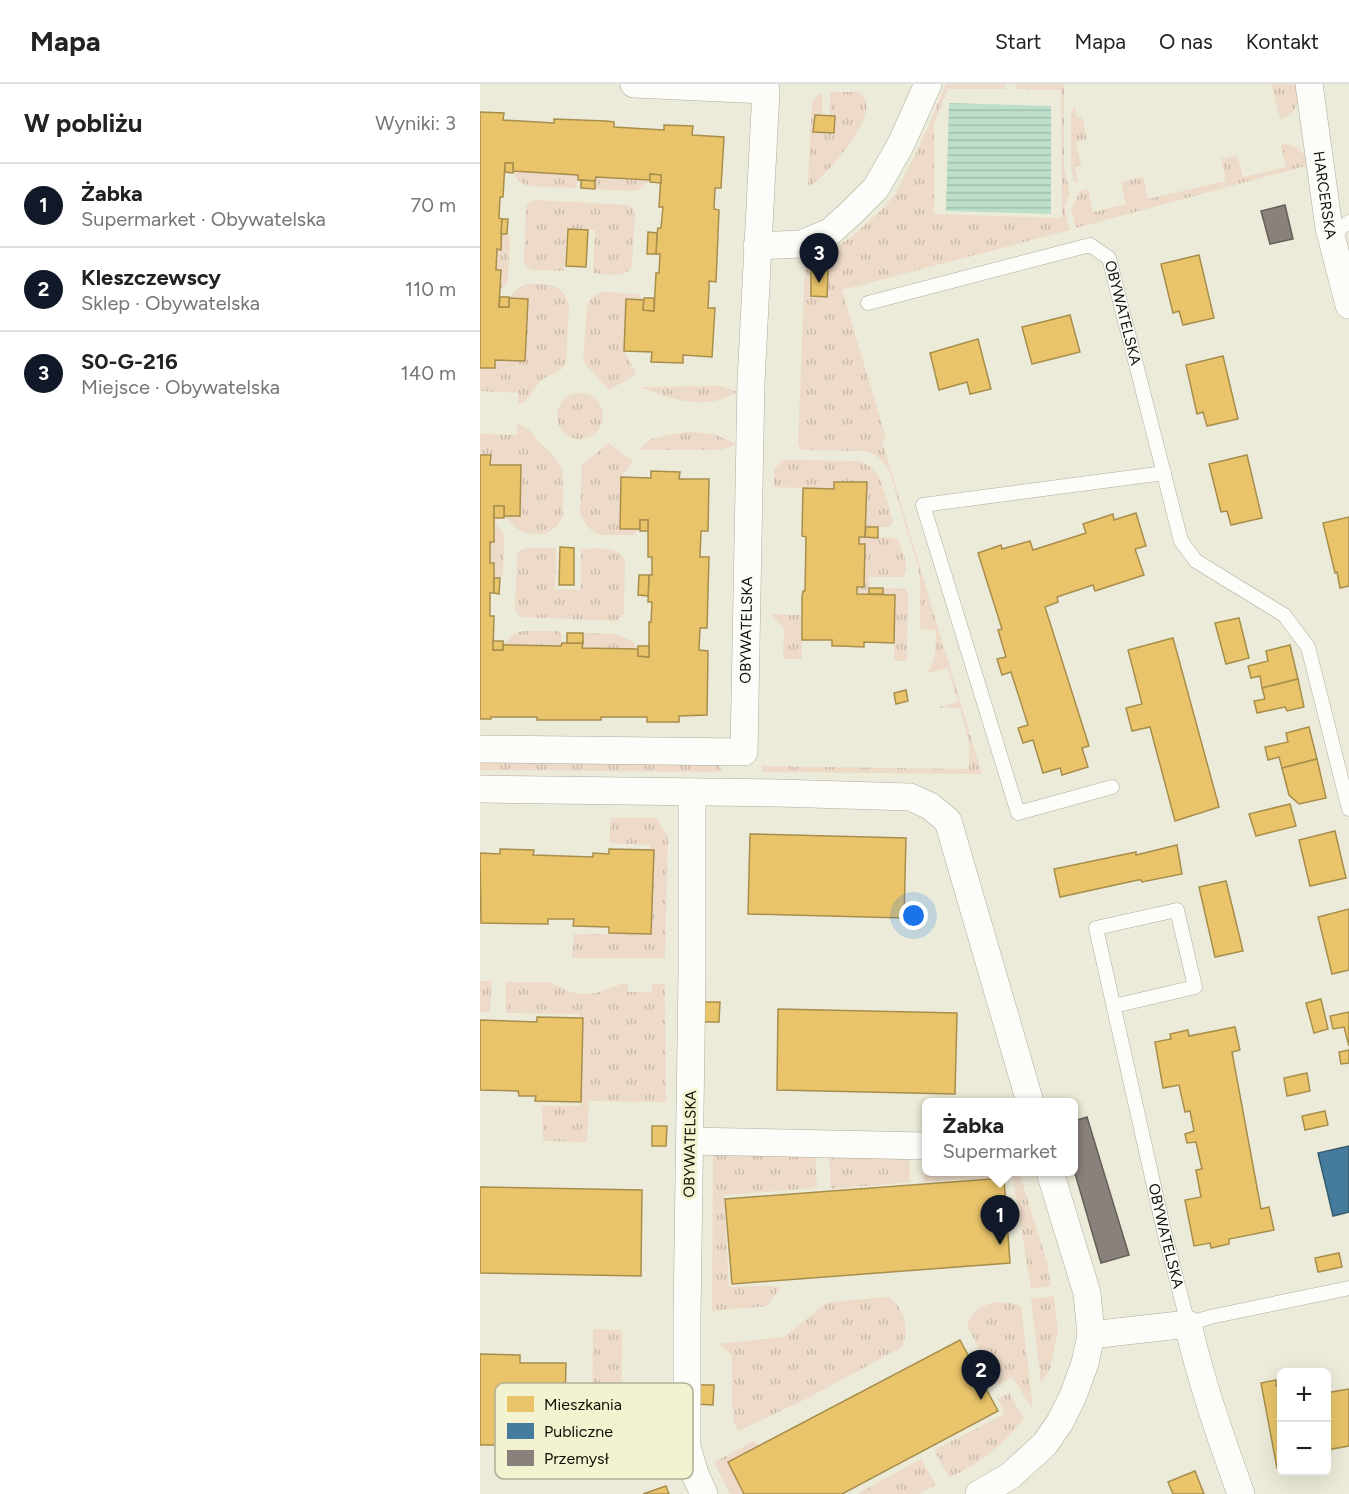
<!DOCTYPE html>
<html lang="pl">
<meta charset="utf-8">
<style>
body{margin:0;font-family:Figtree,sans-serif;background:#f6f6f6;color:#222}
.controls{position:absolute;right:18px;bottom:18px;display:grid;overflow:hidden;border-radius:9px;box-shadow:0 6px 24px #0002}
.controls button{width:54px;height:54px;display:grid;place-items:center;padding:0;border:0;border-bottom:2px solid #e0e0e0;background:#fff;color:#222;font:30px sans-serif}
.you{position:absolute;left:434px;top:832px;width:21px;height:21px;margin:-15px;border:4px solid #fff;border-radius:50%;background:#1a73e8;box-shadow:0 0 0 9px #1a73e833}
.badge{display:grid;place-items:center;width:39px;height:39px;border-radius:50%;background:#111827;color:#fff;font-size:20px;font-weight:700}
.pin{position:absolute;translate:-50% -50px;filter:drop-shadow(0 2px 3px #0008)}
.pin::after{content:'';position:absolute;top:32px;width:21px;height:18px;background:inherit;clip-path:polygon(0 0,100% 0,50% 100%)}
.popup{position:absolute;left:442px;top:1014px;width:156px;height:78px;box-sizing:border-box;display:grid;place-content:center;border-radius:9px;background:#fff;filter:drop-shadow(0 2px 4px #0005);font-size:20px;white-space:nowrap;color:#767676}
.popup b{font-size:22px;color:#222}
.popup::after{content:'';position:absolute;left:50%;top:100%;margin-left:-12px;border:12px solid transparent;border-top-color:#fff}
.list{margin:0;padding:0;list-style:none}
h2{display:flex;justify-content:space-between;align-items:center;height:78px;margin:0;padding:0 24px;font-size:26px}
h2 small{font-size:20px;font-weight:400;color:#767676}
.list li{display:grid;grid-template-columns:39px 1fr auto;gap:18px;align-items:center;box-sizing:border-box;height:84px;padding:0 24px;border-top:2px solid #e0e0e0}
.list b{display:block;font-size:22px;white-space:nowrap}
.list p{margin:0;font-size:20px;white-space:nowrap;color:#767676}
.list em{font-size:20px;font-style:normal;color:#767676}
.map{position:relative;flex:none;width:869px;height:1410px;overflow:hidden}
header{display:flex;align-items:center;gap:36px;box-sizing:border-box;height:84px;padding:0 30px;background:#fff;border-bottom:2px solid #e0e0e0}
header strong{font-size:28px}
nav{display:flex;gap:33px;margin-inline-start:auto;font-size:21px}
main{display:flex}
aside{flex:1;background:#fff}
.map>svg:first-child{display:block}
</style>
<header>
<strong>Mapa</strong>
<nav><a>Start</a><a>Mapa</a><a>O nas</a><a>Kontakt</a></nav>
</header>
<main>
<aside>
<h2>W pobliżu<small>Wyniki: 3</small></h2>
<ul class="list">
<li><span class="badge">1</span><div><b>Żabka</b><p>Supermarket · Obywatelska</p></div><em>70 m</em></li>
<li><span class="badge">2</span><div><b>Kleszczewscy</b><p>Sklep · Obywatelska</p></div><em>110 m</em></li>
<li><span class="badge">3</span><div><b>S0-G-216</b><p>Miejsce · Obywatelska</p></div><em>140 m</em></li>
</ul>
</aside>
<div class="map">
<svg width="869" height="1410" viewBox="0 0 869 1410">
<defs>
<pattern id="grass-tufts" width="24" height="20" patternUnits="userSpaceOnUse" patternTransform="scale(1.5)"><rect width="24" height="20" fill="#eddac8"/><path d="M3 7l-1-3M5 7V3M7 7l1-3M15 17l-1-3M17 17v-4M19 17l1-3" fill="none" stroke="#cabaaa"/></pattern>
<pattern id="water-rules" width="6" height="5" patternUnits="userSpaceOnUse" patternTransform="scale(1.5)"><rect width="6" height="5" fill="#bcdfc9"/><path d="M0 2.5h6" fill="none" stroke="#a1beab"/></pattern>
</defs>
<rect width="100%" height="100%" fill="#ecebd9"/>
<g fill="url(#grass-tufts)">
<path d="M466,0H525L526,5H468L454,39V130L582,134L581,6L536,5L535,0H584V83L590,110L584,123L590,146L362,206L406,354L402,357L502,690L282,688V682L489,685V659L480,624H457L478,617L468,584L447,589C457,575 455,563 456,546L440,545V495L438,482L410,389C404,377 398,370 384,367L322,366L318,361L325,177L352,165L370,154L405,123L417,107L441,59Z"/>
<path d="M791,0H815C823,15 816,31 800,35Z"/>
<path d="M342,8V32L335,31L333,48L354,49L350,32V8H378C409,23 346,92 330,102L328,100L332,18L337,12Z"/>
<polygon points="595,22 597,34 602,33 607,55 596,58 601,81 595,83 598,99 594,98 591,83 591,28"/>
<path d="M805,60C818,62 825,69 829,81L596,144L591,125L600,107L608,105L613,128L646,120L641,98L663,93L668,115L746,97L741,75L757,71L763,93L806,83L801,61Z"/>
<path d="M33,87L98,91L97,101L94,104H91C78,103 53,105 42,99C37,96 35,92 33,87Z"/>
<polygon points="116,93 170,96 160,105 152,107 115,105"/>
<path d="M56,116L148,121L153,125L155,131L152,182C145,196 126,190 113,189L115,146L87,145L84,187L52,186L46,183L44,176L46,123L50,118Z"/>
<polygon points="21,150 30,152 30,155 28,193 27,198 20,206 16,186 17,165 20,165"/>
<path d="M46,200C66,200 83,198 89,221L86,280C81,289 69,290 62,296C52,305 50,317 38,321V309L0,307V284H14L15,276L45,277L48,216L29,214L39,203Z"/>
<path d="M124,208L158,210L164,216L146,215L144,267L157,290L129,306L103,278L107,221C111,213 115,210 124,208Z"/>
<path d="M241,302L258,308C250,312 243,315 235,317C212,322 181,312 160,303Z"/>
<circle cx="100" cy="332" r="23"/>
<polygon points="37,339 50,346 57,356 69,367 78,378 83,387 83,432 78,441 72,446 65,450 45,449 37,445 24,432 40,432 41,381 10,381 11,371 0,371 0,350 37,351"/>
<path d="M210,348C231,349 238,350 256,361L239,366H158L171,355L188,351Z"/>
<path d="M128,359L153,377L141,393L140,445H160L153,451H120L112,447L106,440L100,430L102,381C110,373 120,368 128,359Z"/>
<path d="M303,376L379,377C384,379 388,381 392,384C403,394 408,423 413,437L412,441L409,443H386V398H354V405L294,403V385Z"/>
<polygon points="14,436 24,451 23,490 20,494 14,494 14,479 10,479 10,458"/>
<path d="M379,453L414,454L419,457C422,468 431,484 423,493H389V510H377V503H384L385,460H379Z"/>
<path d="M45,464H76L75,505L101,506V465C116,465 138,461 145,476L144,529L140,534L135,537L42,533L37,530L35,524L37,473L39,467Z"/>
<polygon points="403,504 426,505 428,509 427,577 414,577 415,511 403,510"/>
<polygon points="290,530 322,531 322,575 303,575 304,544"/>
<polygon points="42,547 78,547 82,551 81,562 23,561 33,551"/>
<polygon points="103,549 135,550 152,557 158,565 102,564"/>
<polygon points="0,678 237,681 242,685 241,688 0,686"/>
<polygon points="131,734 176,734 188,752 185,874 92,874 94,850 171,850 170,761 129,759"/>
<polygon points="0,897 12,897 10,928 0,928"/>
<polygon points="26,898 69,898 94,909 106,910 116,909 141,900 148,899 147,908 171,908 173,899 185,900 186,1018 109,1017 107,1058 63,1057 62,1022 100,1022 100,930 26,929"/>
<polygon points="233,1069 335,1069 337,1104 244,1111 249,1203 292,1202 301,1203 287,1222 232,1227"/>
<polygon points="349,1069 429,1071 430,1098 351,1105"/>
<polygon points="444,1071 446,1071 446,1088 521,1088 521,1093 444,1098"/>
<polygon points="532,1088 539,1088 567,1178 571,1202 551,1205"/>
<polygon points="574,1212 578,1247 570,1285 561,1299 551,1215"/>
<path d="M409,1213C425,1226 430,1244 422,1263L328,1314L259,1347L254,1339L252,1322V1271L238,1260L304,1253L340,1224L350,1218Z"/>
<path d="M514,1218L531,1219L541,1222L553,1326L532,1293L519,1301L487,1242C493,1226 498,1224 514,1218Z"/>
<polygon points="113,1245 142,1246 141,1355 112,1355"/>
<path d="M529,1309L544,1335C520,1362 503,1379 469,1393L454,1366L525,1330L518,1315Z"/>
<polygon points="274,1357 278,1363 248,1378 264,1410 250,1410 234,1378"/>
<polygon points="441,1375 456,1401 438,1410 377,1410"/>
</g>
<polygon fill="url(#water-rules)" points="469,19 571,22 571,130 466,127"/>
<g fill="#e9c46a" stroke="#a88e4c" stroke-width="1.5">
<polygon points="0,28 24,29 23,36 74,39 74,35 126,37 134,38 134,43 184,46 184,41 213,42 212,51 244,53 241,104 235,104 234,125 239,126 236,198 229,197 229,204 228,224 235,224 232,273 203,271 203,279 171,278 172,268 144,267 146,215 164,216 163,226 174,227 176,189 179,189 180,170 176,170 177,149 178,144 181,144 183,123 179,123 181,91 170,90 170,96 116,93 115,97 98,96 98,91 33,87 33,79 25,79 23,113 20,113 19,134 22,135 21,166 17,165 16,186 21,186 19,223 29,223 29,214 48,215 45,277 15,276 15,284 0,284"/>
<polygon points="335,31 355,32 354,49 333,48"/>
<polygon points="25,79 33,79 33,89 25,88"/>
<polygon points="170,90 181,91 181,99 170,98"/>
<polygon points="101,96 115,97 115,105 101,104"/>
<polygon points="22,135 28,135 27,150 21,150"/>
<polygon points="88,145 108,146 106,183 86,182"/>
<polygon points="168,148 177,149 176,170 167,170"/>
<polygon points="719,171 734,234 703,241 699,227 693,229 681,180"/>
<polygon points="331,186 348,187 347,213 331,212"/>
<polygon points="20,213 29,213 29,223 19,223"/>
<polygon points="164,214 174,214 174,227 163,226"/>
<polygon points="590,231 600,268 552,280 542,243"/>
<polygon points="498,255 511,305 490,310 487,298 459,306 450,269"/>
<polygon points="743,272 758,335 727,342 723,328 717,330 706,281"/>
<polygon points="0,371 11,371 10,381 41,381 40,432 24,432 24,422 14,422 14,458 10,458 10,479 14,479 14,509 10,509 10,532 14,532 13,566 23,566 23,561 81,562 82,559 103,559 102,564 158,565 158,572 169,573 169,538 171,538 172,518 168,518 169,491 172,491 172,473 168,473 168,436 160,436 160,445 140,445 141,393 171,394 171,387 200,388 199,395 229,395 228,447 221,447 220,473 229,473 227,544 220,544 219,566 228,567 227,631 199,632 199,638 167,638 167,633 121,633 121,636 57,636 57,633 11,633 11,635 0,635"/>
<polygon points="767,371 782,434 751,441 747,427 741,428 729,380"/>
<polygon points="354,398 387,398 385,453 379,453 379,460 385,460 384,503 377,503 377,510 415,511 414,559 384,558 384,563 361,562 352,562 352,556 322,556 322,513 323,507 325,507 326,453 322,452 323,404 354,405"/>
<rect x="14" y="422" width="10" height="12"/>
<polygon points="656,429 666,462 655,465 664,491 615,507 613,501 577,513 578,518 565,523 609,662 602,664 608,683 582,691 580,684 563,689 553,656 543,659 538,644 548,641 531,588 522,591 517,575 526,573 518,546 522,545 498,469 521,461 522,465 550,457 553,466 606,449 603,440 633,430 634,436"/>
<polygon points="869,433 869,502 860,504 857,488 855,489 843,439"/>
<rect x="160" y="436" width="8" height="11"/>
<polygon points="386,443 398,443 398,454 385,453"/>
<polygon points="80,463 94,464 94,501 79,501"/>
<polygon points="159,491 169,491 168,512 158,511"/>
<polygon points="14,494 20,494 19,510 14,509"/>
<rect x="389" y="504" width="14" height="6"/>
<polygon points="759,534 769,574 746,580 735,539"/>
<rect x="87" y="549" width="16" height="10"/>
<polygon points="693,554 739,723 695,737 670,643 652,647 646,624 662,620 648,566"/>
<rect x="13" y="557" width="10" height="9"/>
<polygon points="810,561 818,595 782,604 780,592 771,594 768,582 788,577 786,567"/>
<polygon points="158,562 169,562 169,573 158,572"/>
<polygon points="818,595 824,623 807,627 805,623 777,629 774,617 785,615 782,604"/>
<polygon points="426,606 428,617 416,620 414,609"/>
<polygon points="829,643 837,675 802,684 799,673 788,676 785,663 808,658 806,649"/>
<polygon points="837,675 846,714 819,720 809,711 802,684"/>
<polygon points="810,720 816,742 776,752 769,730"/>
<polygon points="855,747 866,794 830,802 819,756"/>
<polygon points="270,750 426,754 424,834 268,830"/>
<polygon points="697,761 702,790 662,798 661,796 658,796 580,813 574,785 656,768 656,771"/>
<polygon points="20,765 54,766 53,771 113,773 113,769 129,770 129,765 174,766 171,850 129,849 129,843 93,842 94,835 68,835 68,840 1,839 0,769 20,770"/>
<polygon points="746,797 763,867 735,873 719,803"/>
<polygon points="869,825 869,886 852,890 838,833"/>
<polygon points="841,915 848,945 834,949 826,919"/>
<polygon points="221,918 240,918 239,938 221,938"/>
<polygon points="298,925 477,929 475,1010 297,1006"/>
<polygon points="869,928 869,962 864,943 853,945 850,932"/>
<polygon points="57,933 103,934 101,1018 55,1017 56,1012 39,1012 38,1007 0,1006 0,936 57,938"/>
<polygon points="755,943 760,966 752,968 781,1125 789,1123 794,1146 749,1155 749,1160 731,1164 730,1159 714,1162 705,1116 721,1113 716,1086 722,1085 716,1058 707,1059 705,1050 714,1047 710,1027 705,1028 699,1001 683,1004 675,958 691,955 690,950 708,946 709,952"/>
<polygon points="869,966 869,979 861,980 859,968"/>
<polygon points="827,989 830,1007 807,1012 804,994"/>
<polygon points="845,1027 848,1041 825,1046 822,1032"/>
<polygon points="172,1042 187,1042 186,1062 172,1062"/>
<polygon points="524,1094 530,1179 252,1200 245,1115"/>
<polygon points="0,1103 162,1106 161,1192 0,1189"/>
<polygon points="859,1169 862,1183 838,1188 835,1174"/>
<polygon points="480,1256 518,1327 362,1410 264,1410 248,1378"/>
<polygon points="0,1270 40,1271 40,1279 86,1279 84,1354 39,1354 39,1361 0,1361"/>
<polygon points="796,1296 796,1302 802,1301 802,1383 797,1384 781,1299"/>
<polygon points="215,1301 234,1301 233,1321 215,1320"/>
<polygon points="869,1305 869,1362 846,1366 846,1309"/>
<polygon points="715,1387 724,1410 693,1410 688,1398"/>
<polygon points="186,1402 189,1410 163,1410"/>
</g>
<polygon fill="#457b9d" stroke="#355b6f" stroke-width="1.5" points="869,1062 869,1128 853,1132 838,1069"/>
<g fill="#8a817c" stroke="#655f58" stroke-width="1.5">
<polygon points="805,121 813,155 790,160 781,127"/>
<polygon points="607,1033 649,1171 621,1179 594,1086 594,1037"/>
</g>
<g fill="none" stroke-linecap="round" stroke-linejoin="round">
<g stroke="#aead9f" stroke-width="15">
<g id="lane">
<polyline points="849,144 862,143 869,138"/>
<path id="s1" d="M388,219L610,161L629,174L701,457L716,477L804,531L828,563L869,725"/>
<polyline points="632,703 538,729 443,421 684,389"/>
<path id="s2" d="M634,922L715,903L697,826L616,844L684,1147L708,1240L730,1233L869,1204"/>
</g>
</g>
<g stroke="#aead9f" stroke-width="28">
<g id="street">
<path id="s3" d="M829,0L849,144L869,221"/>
<polyline points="277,162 321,160 350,148 371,129 396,104 421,60 448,0"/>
<path id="s4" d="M0,665L264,668L271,298L286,6L154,0"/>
<polyline points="0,705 297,709 430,713 450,722 468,737 550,1018"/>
<polyline points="212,708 212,890 207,1232 207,1363 215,1390 224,1410"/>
<polyline points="210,1057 446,1062"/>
<path d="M611,1251L708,1240C721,1298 741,1354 761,1410"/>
<polyline points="499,1410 530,1392 565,1360 580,1338 593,1312 605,1279 611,1251 607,1209 570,1088"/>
</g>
</g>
<use href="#lane" stroke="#fcfcf9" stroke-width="14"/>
<use href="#street" stroke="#fcfcf9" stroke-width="27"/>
</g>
<g text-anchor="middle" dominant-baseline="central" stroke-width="6" stroke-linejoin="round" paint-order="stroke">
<g font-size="15" fill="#100f05" stroke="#f4f3d1">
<text stroke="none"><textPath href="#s3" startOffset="112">HARCERSKA</textPath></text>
<text stroke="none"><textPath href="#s1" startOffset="309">OBYWATELSKA</textPath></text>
<text stroke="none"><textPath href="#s4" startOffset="386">OBYWATELSKA</textPath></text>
<text transform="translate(210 1060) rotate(-89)">OBYWATELSKA</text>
<text stroke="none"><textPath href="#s2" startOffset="561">OBYWATELSKA</textPath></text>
</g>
</g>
<rect x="15" y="1299" width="198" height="96" rx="9" fill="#f4f3d1" stroke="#b0af94" stroke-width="1.5"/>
<rect x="27" y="1312" width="27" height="16" fill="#e9c46a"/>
<rect x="27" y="1339" width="27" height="16" fill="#457b9d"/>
<rect x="27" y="1366" width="27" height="16" fill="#8a817c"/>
<g font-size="16" fill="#100f05">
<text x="64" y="1326">Mieszkania</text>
<text x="64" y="1353">Publiczne</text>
<text x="64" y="1380">Przemysł</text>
</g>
</svg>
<div class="controls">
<button>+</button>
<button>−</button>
</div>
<div class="you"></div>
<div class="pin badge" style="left:520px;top:1161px">1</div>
<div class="popup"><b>Żabka</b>Supermarket</div>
<div class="pin badge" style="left:501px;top:1316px">2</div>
<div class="pin badge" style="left:339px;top:199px">3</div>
</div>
</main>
